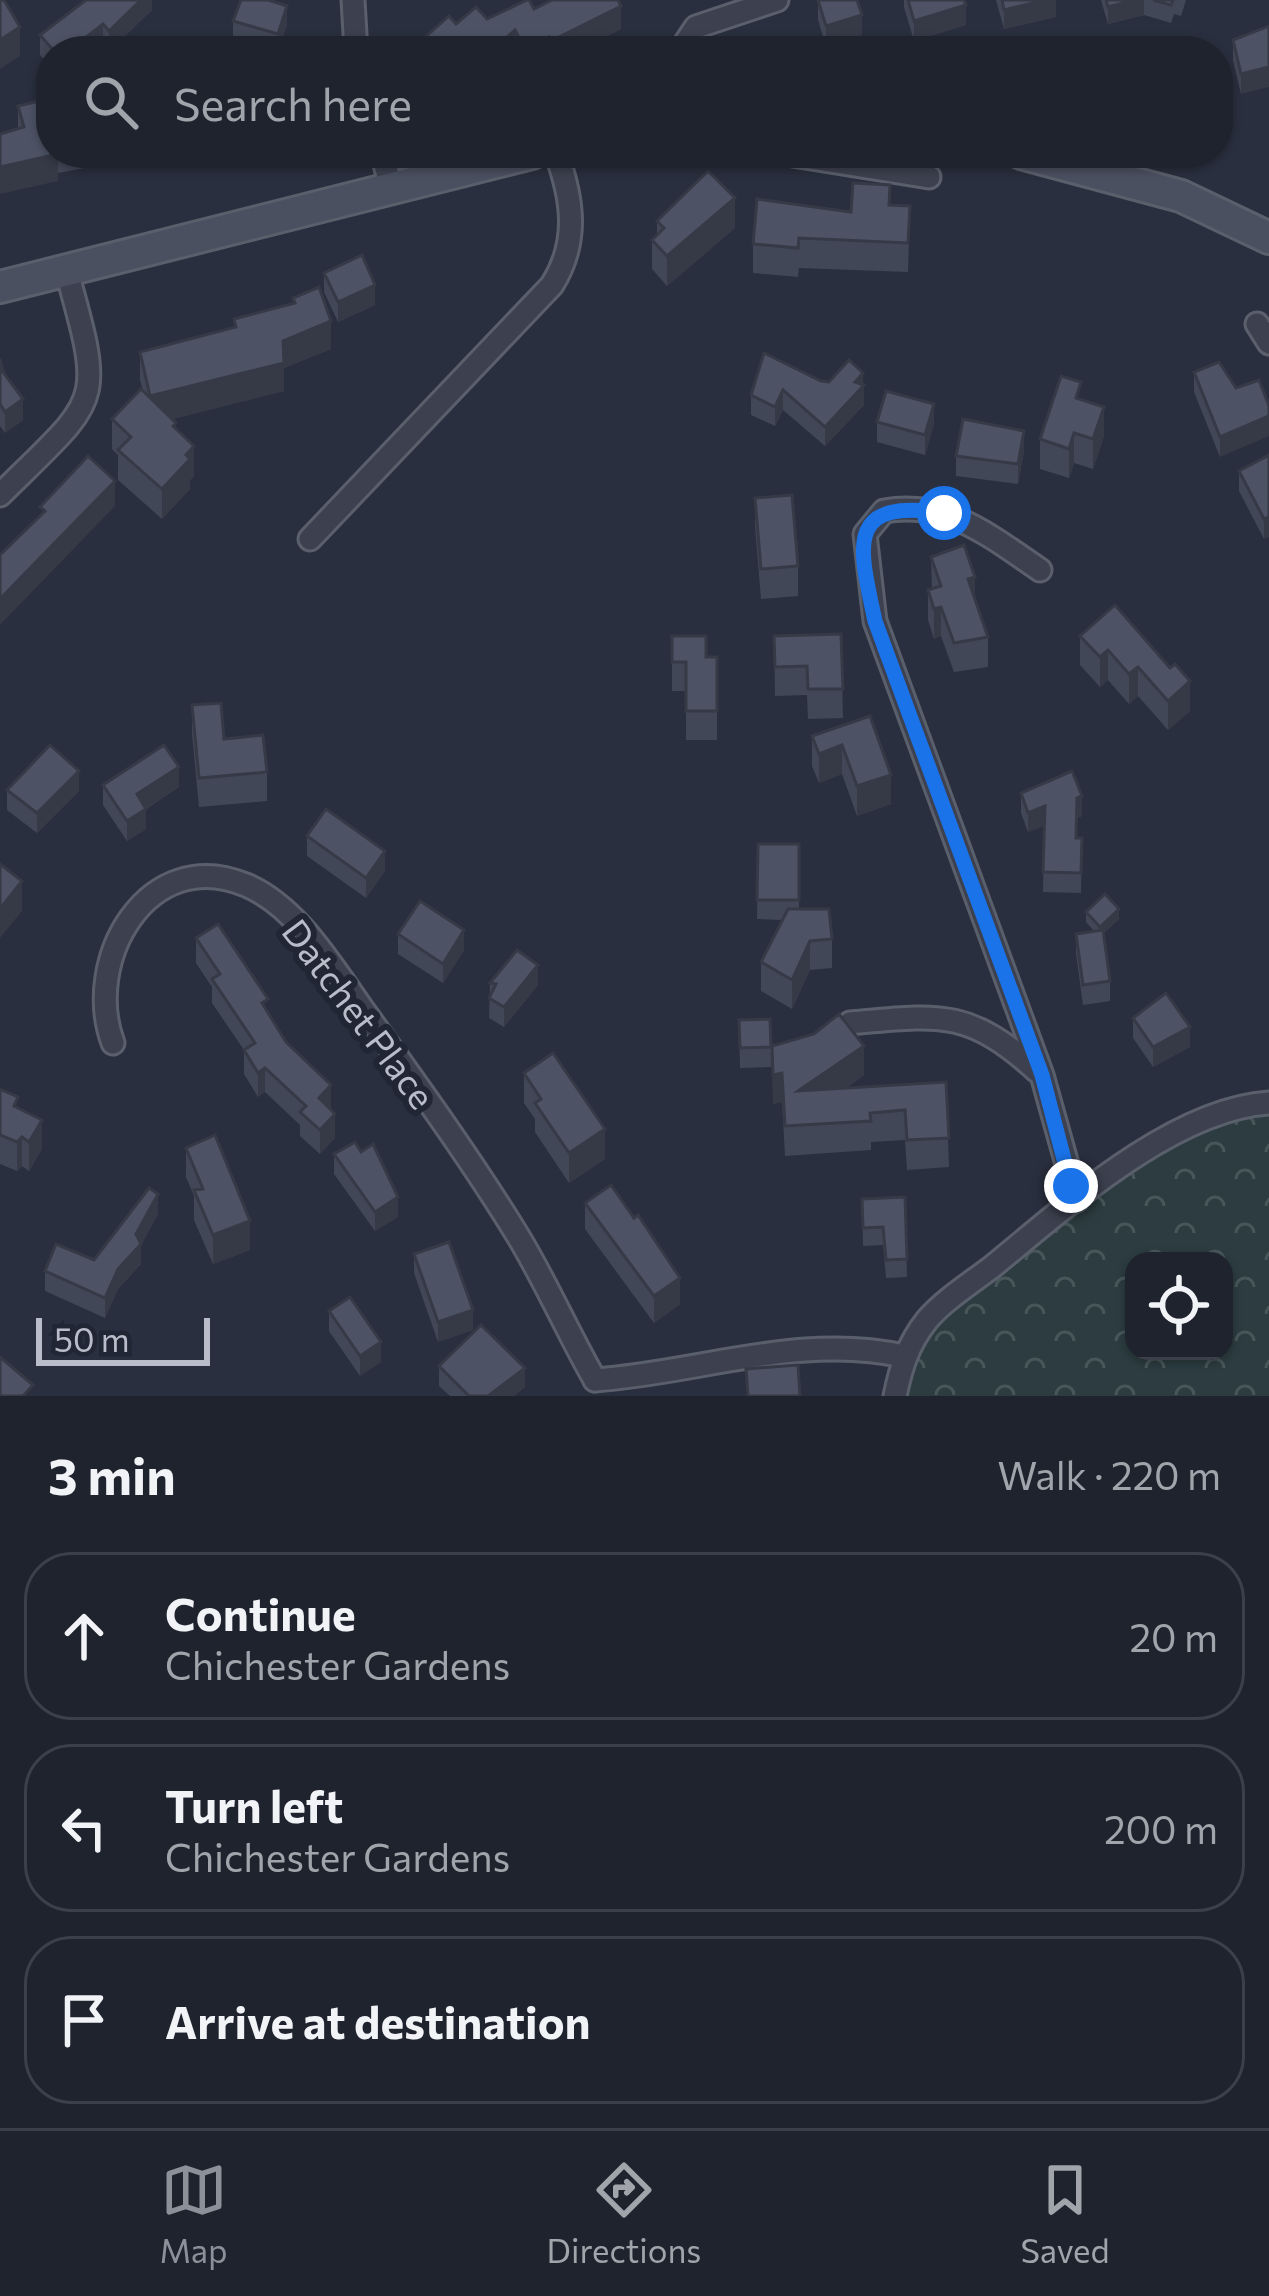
<!DOCTYPE html>
<meta charset="utf-8">
<style>
body{margin:0;font-family:Commissioner,sans-serif;background:#2c2f3a;color:#f1f3f6}
.controls{position:absolute;right:36px;bottom:36px;display:grid;overflow:hidden;border-radius:24px;box-shadow:0 3px 9px #0004}
.controls button{width:108px;height:108px;display:grid;place-items:center;padding:0;border:0;border-bottom:3px solid #3c404a;background:#1f232e;color:#f1f3f6;font:60px sans-serif}
.scale{position:absolute;left:36px;bottom:30px;width:174px;box-sizing:border-box;padding-left:12px;border:6px solid #b9bdc9;border-top:0;font-size:33px;line-height:42px;white-space:nowrap;color:#b9bdc9;-webkit-text-stroke:9px #212634;paint-order:stroke}
.stop{position:absolute;width:36px;height:36px;margin:-27px;border:9px solid #1a73e8;border-radius:50%;background:#fff}
.stop.end{background:#1a73e8;border-color:#fff;box-shadow:0 3px 12px #0008}
.list{margin:0;padding:0;list-style:none}
h2{display:flex;justify-content:space-between;align-items:center;height:156px;margin:0;padding:0 48px;font-size:51px}
h2 small{font-size:39px;font-weight:400;color:#a1a4aa}
.list li{display:grid;grid-template-columns:78px 1fr auto;gap:36px;align-items:center;box-sizing:border-box;height:168px;margin:0 24px 24px;padding:0 24px;border:3px solid #3c404a;border-radius:48px}
.list b{display:block;font-size:45px;white-space:nowrap}
.list p{margin:0;font-size:39px;white-space:nowrap;color:#a1a4aa}
.list em{font-size:39px;font-style:normal;color:#a1a4aa}
.icon{flex:none;width:66px;height:66px;fill:none;stroke:currentColor;stroke-width:2;stroke-linecap:round;stroke-linejoin:round}
.map{position:relative;flex:none;width:1269px;height:1396px;overflow:hidden}
.search{position:absolute;background:#1f232e;box-shadow:0 3px 9px #0004;left:36px;right:36px;top:36px;height:132px;display:flex;align-items:center;gap:30px;box-sizing:border-box;padding:0 42px;border-radius:48px;color:#a1a4aa;font-size:45px}
.sheet{height:732px;background:#1f232e}
nav{display:flex;justify-content:space-around;align-items:center;box-sizing:border-box;height:168px;border-top:3px solid #3c404a;background:#1f232e;font-size:33px;color:#a1a4aa}
nav a{display:grid;justify-items:center;gap:6px}
nav .on{color:#8c9099}
.map>svg:first-child{display:block}
</style>
<div class="map">
<svg width="1269" height="1396" viewBox="0 0 1269 1396">
<defs>
<pattern id="forest-crowns" width="20" height="18" patternUnits="userSpaceOnUse" patternTransform="scale(3)"><rect width="20" height="18" fill="#2c3c40"/><path d="M2 6a3 3 0 1 1 6 0M12 15a3 3 0 1 1 6 0" fill="none" stroke="#48565a"/></pattern>
</defs>
<rect width="100%" height="100%" fill="#292f3e"/>
<path fill="url(#forest-crowns)" fill-rule="evenodd" d="M1269,1102V1396H894L927,1319L1134,1159ZM1134,1261H1224V1351H1134Z"/>
<g fill="none" stroke-linecap="round" stroke-linejoin="round">
<g stroke="#5a5f6c" stroke-width="27">
<g id="street">
<polyline points="353,0 356,51"/>
<polyline points="680,51 696,27 777,0"/>
<polyline points="382,153 391,187"/>
<polyline points="678,153 679,153"/>
<polyline points="780,153 929,177"/>
<polyline points="1257,324 1269,343"/>
<path d="M0,495C101,395 105,408 66,269"/>
<path d="M310,539L552,285C579,242 573,199 556,153"/>
<path d="M1040,570C990,536 948,500 884,511L865,534L875,621L1042,1075L1077,1200"/>
<path d="M850,1023C938,1015 968,1008 1037,1071"/>
<path d="M113,1043C82,960 148,844 246,885C300,908 336,973 369,1018C420,1089 472,1161 518,1236C546,1282 568,1333 595,1380"/>
<path d="M595,1380C697,1373 801,1333 903,1356"/>
<path d="M895,1396C901,1367 908,1344 927,1320C944,1300 971,1283 992,1267C1064,1208 1173,1109 1269,1103"/>
</g>
</g>
<g stroke="#5a5f6c" stroke-width="36">
<g id="secondary">
<polyline points="1021,153 1181,196 1269,238"/>
<polyline points="0,287 532,153"/>
</g>
</g>
<use href="#street" stroke="#3d414f" stroke-width="21"/>
<use href="#secondary" stroke="#4b5061" stroke-width="30"/>
</g>
<g fill="#424757">
<polygon points="152,0 152,10 109,51 103,44 94,51 51,51 51,67 40,55 40,35"/>
<polygon points="241,0 272,0 287,25 278,51 271,51 233,39 233,21"/>
<polygon points="818,0 862,35 826,46 818,20"/>
<polygon points="904,0 964,0 966,25 914,41 904,7"/>
<polygon points="996,0 1056,0 1056,17 1004,29"/>
<polygon points="1101,0 1186,0 1181,16 1174,14 1171,23 1144,15 1108,24"/>
<polygon points="534,9 621,29 577,51 398,51 398,46 422,40 456,24"/>
<polygon points="1269,26 1241,94 1233,60 1233,40"/>
<polygon points="18,106 51,153 154,153 154,155 58,173 58,181 18,129"/>
<polygon points="890,205 910,206 908,272 799,268 798,277 753,273 753,244 851,212"/>
<polygon points="657,221 735,228 667,286 652,269 652,240 657,235"/>
<polygon points="324,273 375,305 338,322 324,292"/>
<polygon points="293,298 331,349 284,368 284,391 172,419 194,476 190,480 190,489 162,519 118,480 118,455 112,449 112,419 143,391 140,380 140,352 234,328 234,319 293,304"/>
<polygon points="0,359 23,420 5,433 0,426"/>
<polygon points="1194,372 1236,388 1220,457 1194,392"/>
<polygon points="821,381 863,384 864,405 825,446 783,410 775,426 751,415 751,395"/>
<polygon points="1081,400 1104,436 1093,469 1074,463 1069,478 1040,469 1040,439"/>
<polygon points="877,422 934,424 925,455 877,442"/>
<polygon points="1024,451 1018,484 956,476 956,456"/>
<polygon points="1269,455 1264,539 1239,491 1239,471"/>
<polygon points="755,498 798,566 798,596 761,599 755,527"/>
<polygon points="931,557 975,600 988,637 988,667 954,672 941,636 934,639 928,620 928,590 932,589"/>
<polygon points="1115,605 1190,711 1168,730 1138,696 1129,704 1108,680 1100,687 1080,665 1080,636"/>
<polygon points="841,634 843,718 808,719 807,695 775,696 774,636"/>
<polygon points="672,636 706,657 717,657 717,740 686,740 686,691 672,691"/>
<polygon points="192,705 224,739 267,772 267,801 199,807 192,734"/>
<polygon points="870,716 891,804 857,816 842,774 819,783 812,766 812,736"/>
<polygon points="103,785 179,787 146,809 146,829 127,841 103,805"/>
<polygon points="7,790 79,791 37,833 7,810"/>
<polygon points="1021,793 1082,816 1077,818 1077,838 1082,838 1081,893 1043,892 1044,826 1028,832 1021,813"/>
<polygon points="307,836 385,871 366,898 307,856"/>
<polygon points="758,844 799,844 799,909 832,939 832,968 810,970 792,1009 761,991 761,962 782,920 757,919"/>
<polygon points="1086,912 1119,919 1103,934 1110,981 1110,1001 1083,1005 1076,954 1076,934 1095,932 1086,922"/>
<polygon points="398,934 464,950 443,983 398,954"/>
<polygon points="196,938 268,1013 331,1110 335,1138 320,1154 300,1136 300,1125 265,1092 258,1097 244,1074 244,1050 212,1003 212,987 196,963"/>
<polygon points="490,983 538,985 504,1027 489,1018"/>
<polygon points="1133,1018 1190,1047 1153,1067 1133,1038"/>
<polygon points="739,1020 771,1047 771,1067 740,1068"/>
<polygon points="772,1046 864,1075 846,1088 946,1082 949,1167 907,1170 905,1140 871,1142 871,1150 785,1156 782,1102 773,1104"/>
<polygon points="524,1073 605,1159 569,1183 535,1132 535,1119 524,1103"/>
<polygon points="0,1089 18,1108 42,1149 29,1171 22,1166 17,1171 0,1164"/>
<polygon points="186,1148 250,1250 213,1264 194,1220 194,1196 186,1177"/>
<polygon points="334,1154 398,1217 375,1231 334,1174"/>
<polygon points="905,1197 907,1277 886,1278 883,1245 863,1246 862,1199"/>
<polygon points="585,1203 680,1304 654,1323 585,1229"/>
<polygon points="158,1214 141,1245 141,1264 118,1289 105,1318 45,1291 45,1271 94,1260"/>
<polygon points="414,1254 473,1330 438,1342 414,1273"/>
<polygon points="329,1311 381,1362 360,1376 329,1331"/>
<polygon points="439,1366 525,1387 514,1396 450,1396 439,1386"/>
</g>
<g fill="#363a47">
<polygon points="141,0 152,0 152,10 109,51 109,31"/>
<polygon points="1045,0 1056,0 1056,17 1004,29 1004,10"/>
<polygon points="1134,0 1144,0 1144,15 1108,24 1108,7"/>
<polygon points="966,5 966,25 914,41 914,21"/>
<polygon points="287,6 287,25 278,51 278,34"/>
<polygon points="621,6 621,29 577,51 551,51 551,41"/>
<polygon points="862,15 862,35 826,46 826,26"/>
<polygon points="103,24 103,44 94,51 68,51"/>
<polygon points="20,27 20,56 0,69 0,40"/>
<polygon points="515,30 515,51 491,51"/>
<polygon points="549,37 549,51 524,51 524,48"/>
<polygon points="1269,67 1269,87 1241,94 1241,74"/>
<polygon points="58,154 58,181 0,194 0,167"/>
<polygon points="735,198 735,228 667,286 667,256"/>
<polygon points="375,285 375,305 338,322 338,302"/>
<polygon points="331,321 331,349 284,368 284,391 150,425 150,396"/>
<polygon points="863,373 864,405 825,446 825,427"/>
<polygon points="783,390 783,410 775,426 775,407"/>
<polygon points="23,399 23,420 5,433 5,412"/>
<polygon points="934,404 934,424 925,455 925,435"/>
<polygon points="1104,407 1104,436 1093,469 1093,439"/>
<polygon points="1269,416 1269,436 1220,457 1220,437"/>
<polygon points="1024,431 1024,451 1018,484 1018,464"/>
<polygon points="1074,433 1074,463 1069,478 1069,449"/>
<polygon points="194,446 194,476 190,480 190,489 162,519 162,489 186,455"/>
<polygon points="115,481 115,506 0,625 0,599"/>
<polygon points="1269,517 1269,537 1264,539 1264,519"/>
<polygon points="975,577 975,606 968,579"/>
<polygon points="941,607 941,636 934,639 934,609"/>
<polygon points="1108,650 1108,680 1100,687 1100,657"/>
<polygon points="1138,667 1138,696 1129,704 1129,674"/>
<polygon points="1190,681 1190,711 1168,730 1168,701"/>
<polygon points="842,745 842,774 819,783 819,754"/>
<polygon points="179,767 179,787 137,814 137,794"/>
<polygon points="79,771 79,791 37,833 37,813"/>
<polygon points="891,775 891,804 857,816 857,786"/>
<polygon points="1082,796 1082,816 1077,818 1077,798"/>
<polygon points="1045,806 1045,826 1028,832 1028,813"/>
<polygon points="146,809 146,829 127,841 127,821"/>
<polygon points="385,851 385,871 366,898 366,878"/>
<polygon points="22,881 22,911 0,938 0,909"/>
<polygon points="1119,909 1119,919 1100,937 1100,927"/>
<polygon points="464,930 464,950 443,983 443,964"/>
<polygon points="810,941 810,970 792,1009 792,980"/>
<polygon points="538,965 538,985 504,1027 504,1007"/>
<polygon points="1190,1027 1190,1047 1153,1067 1153,1047"/>
<polygon points="864,1046 864,1075 798,1120 798,1091"/>
<polygon points="265,1068 265,1092 258,1097 258,1073"/>
<polygon points="782,1073 782,1102 773,1104 773,1075"/>
<polygon points="331,1085 331,1109 319,1098"/>
<polygon points="335,1114 335,1138 320,1154 320,1130"/>
<polygon points="42,1120 42,1149 29,1171 29,1142"/>
<polygon points="605,1129 605,1159 569,1183 569,1153"/>
<polygon points="22,1137 22,1166 17,1171 17,1142"/>
<polygon points="158,1194 158,1214 141,1245 141,1264 118,1289 105,1318 105,1298 118,1269"/>
<polygon points="398,1197 398,1217 375,1231 375,1212"/>
<polygon points="250,1221 250,1250 213,1264 213,1235"/>
<polygon points="680,1278 680,1304 654,1323 654,1296"/>
<polygon points="473,1310 473,1330 438,1342 438,1322"/>
<polygon points="381,1342 381,1362 360,1376 360,1356"/>
<polygon points="525,1368 525,1387 514,1396 488,1396"/>
</g>
<g fill="#4d5365" stroke="#363a47" stroke-width="3">
<polygon points="0,0 4,0 20,27 0,40"/>
<polygon points="86,0 141,0 109,31 103,24 68,51 54,51 40,35"/>
<polygon points="241,0 268,0 287,6 278,34 233,21"/>
<polygon points="527,0 529,0 534,9 552,0 618,0 621,6 551,41 549,37 524,48 515,30 491,51 399,51 398,46 422,40 449,16 456,24 476,7 487,19"/>
<polygon points="818,0 857,0 862,15 826,26"/>
<polygon points="908,0 964,0 966,5 914,21"/>
<polygon points="1002,0 1045,0 1004,10"/>
<polygon points="1106,0 1134,0 1108,7"/>
<polygon points="1153,0 1173,0 1171,5"/>
<polygon points="1269,26 1269,67 1241,74 1233,40"/>
<polygon points="1096,43 1096,51 1045,51 1045,45"/>
<polygon points="39,101 44,120 51,118 51,153 58,154 0,167 0,134 24,127 18,106"/>
<polygon points="708,171 735,198 667,256 652,240 664,228 657,221"/>
<polygon points="853,183 890,185 889,205 910,206 908,243 799,238 798,248 753,244 757,199 851,212"/>
<polygon points="362,255 375,285 338,302 324,273"/>
<polygon points="319,287 331,321 283,341 284,363 150,396 140,352 236,327 234,319 295,303 293,298"/>
<polygon points="764,353 821,381 829,382 849,360 863,373 855,382 864,385 825,427 783,390 775,407 751,395"/>
<polygon points="0,359 3,372 23,399 5,412 0,404"/>
<polygon points="1219,362 1236,388 1259,380 1269,406 1269,416 1220,437 1194,372"/>
<polygon points="1061,376 1081,382 1076,398 1104,407 1093,439 1074,433 1069,449 1040,439"/>
<polygon points="141,389 176,423 173,426 194,446 186,455 190,459 162,489 118,450 131,437 112,419"/>
<polygon points="886,391 934,404 925,435 877,422"/>
<polygon points="963,419 1024,431 1018,464 956,456"/>
<polygon points="1269,455 1269,517 1264,519 1239,471"/>
<polygon points="88,456 115,481 0,599 0,555 45,511 40,507"/>
<polygon points="792,495 798,566 761,569 755,498"/>
<polygon points="964,545 975,577 968,579 988,637 954,643 941,607 934,609 928,590 941,586 931,557"/>
<polygon points="1115,605 1170,668 1175,664 1190,681 1168,701 1138,667 1129,674 1108,650 1100,657 1080,636"/>
<polygon points="841,634 843,689 808,689 807,666 775,667 774,636"/>
<polygon points="672,636 706,636 706,657 717,657 717,711 686,711 686,662 672,662"/>
<polygon points="221,703 224,739 263,735 267,772 199,778 192,705"/>
<polygon points="870,716 891,775 857,786 842,745 819,754 812,736"/>
<polygon points="50,745 79,771 37,813 7,790"/>
<polygon points="164,745 179,767 137,794 146,809 127,821 103,785"/>
<polygon points="1072,771 1082,796 1077,798 1076,838 1082,838 1081,873 1043,872 1045,806 1028,813 1021,793"/>
<polygon points="326,809 385,851 366,878 307,836"/>
<polygon points="758,844 799,844 799,900 757,900"/>
<polygon points="0,864 22,881 0,909"/>
<polygon points="1105,894 1119,909 1100,927 1086,912"/>
<polygon points="420,901 464,930 443,964 398,934"/>
<polygon points="788,909 829,909 832,939 810,941 792,980 761,962"/>
<polygon points="218,924 268,999 262,1003 286,1042 331,1085 319,1098 335,1114 320,1130 300,1112 306,1106 265,1068 258,1073 244,1050 255,1043 212,979 220,974 196,938"/>
<polygon points="1103,930 1110,981 1083,985 1076,934"/>
<polygon points="517,950 538,965 504,1007 489,998 496,984 490,983"/>
<polygon points="1166,993 1190,1027 1153,1047 1133,1018"/>
<polygon points="839,1014 864,1046 798,1091 946,1082 949,1138 907,1140 905,1110 870,1113 871,1121 785,1126 782,1073 773,1075 772,1046 814,1034"/>
<polygon points="770,1019 771,1047 740,1048 739,1020"/>
<polygon points="553,1053 605,1129 569,1153 535,1103 541,1099 524,1073"/>
<polygon points="0,1089 18,1097 14,1106 42,1120 29,1142 22,1137 17,1142 0,1135"/>
<polygon points="215,1135 250,1221 213,1235 194,1190 203,1189 186,1148"/>
<polygon points="355,1142 361,1152 373,1144 398,1197 375,1212 334,1154"/>
<polygon points="611,1185 634,1218 638,1215 680,1278 654,1296 585,1203"/>
<polygon points="149,1188 158,1194 136,1234 141,1244 118,1269 105,1298 45,1271 56,1244 94,1260"/>
<polygon points="905,1197 907,1259 886,1260 883,1227 863,1228 862,1199"/>
<polygon points="449,1242 473,1310 438,1322 414,1254"/>
<polygon points="350,1297 381,1342 360,1356 329,1311"/>
<polygon points="481,1325 525,1368 488,1396 469,1396 439,1366"/>
<polygon points="0,1357 33,1385 23,1396 0,1396"/>
<polygon points="798,1365 800,1396 748,1396 746,1369"/>
</g>
<g fill="none" stroke-linecap="round" stroke-linejoin="round">
<path stroke="#1a73e8" stroke-width="15" d="M944,513C844,498 859,546 875,621L1042,1075L1071,1186"/>
</g>
<g text-anchor="middle" dominant-baseline="central" stroke-width="12" stroke-linejoin="round" paint-order="stroke">
<g font-size="36" fill="#b9bdc9" stroke="#212634">
<text transform="translate(360 1013) rotate(53)">Datchet Place</text>
</g>
</g>
</svg>
<div class="controls">
<button><svg class="icon" aria-label="locate" viewBox="0 0 24 24"><circle cx="12" cy="12" r="6"/><path d="M12 2v4M12 18v4M2 12h4M18 12h4"/></svg></button>
</div>
<div class="scale">50 m</div>
<div class="stop" style="left:944px;top:513px"></div>
<div class="stop end" style="left:1071px;top:1186px"></div>
<div class="search"><svg class="icon" aria-label="search" viewBox="0 0 24 24"><circle cx="10" cy="10" r="6"/><path d="M15 15l6 6"/></svg>Search here</div>
</div>
<section class="sheet">
<h2>3 min<small>Walk · 220 m</small></h2>
<ul class="list">
<li><svg class="icon" aria-label="ahead" viewBox="0 0 24 24"><path d="M12 20V5M6 11l6-6 6 6"/></svg><div><b>Continue</b><p>Chichester Gardens</p></div><em>20 m</em></li>
<li><svg class="icon" aria-label="left" viewBox="0 0 24 24"><path d="M17 20v-9H6M10 6l-5 5 5 5"/></svg><div><b>Turn left</b><p>Chichester Gardens</p></div><em>200 m</em></li>
<li><svg class="icon" aria-label="arrive" viewBox="0 0 24 24"><path d="M6 21V4h12l-3 4 3 4H6"/></svg><div><b>Arrive at destination</b></div></li>
</ul>
</section>
<nav>
<a class="on"><svg class="icon" aria-label="map" viewBox="0 0 24 24"><path d="M3 6l6-2 6 2 6-2v14l-6 2-6-2-6 2zM9 4v14M15 6v14"/></svg>Map</a>
<a><svg class="icon" aria-label="directions" viewBox="0 0 24 24"><path d="M12 3l9 9-9 9-9-9zM9 14v-3h6M13 9l2 2-2 2"/></svg>Directions</a>
<a><svg class="icon" aria-label="saved" viewBox="0 0 24 24"><path d="M7 4h10v16l-5-4-5 4z"/></svg>Saved</a>
</nav>
